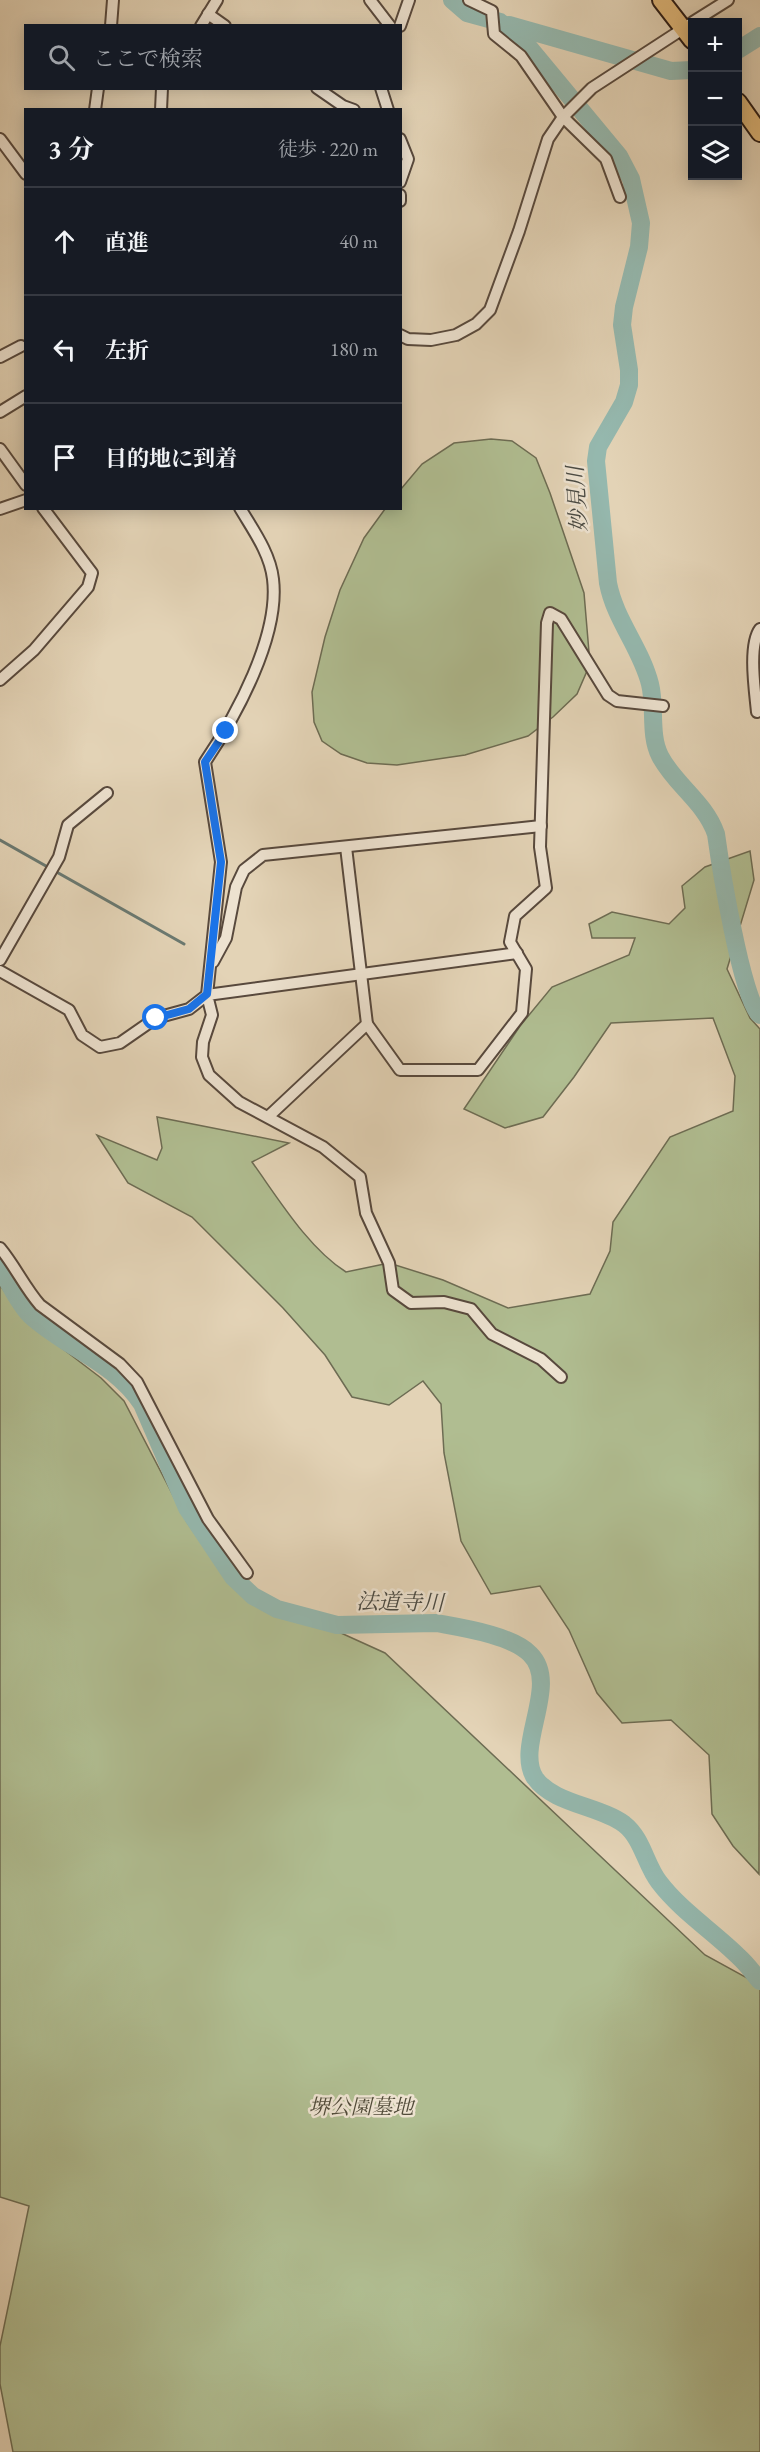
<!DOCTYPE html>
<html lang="ja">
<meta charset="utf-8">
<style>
body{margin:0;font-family:"EB Garamond","Noto Serif JP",serif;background:#20242c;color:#f1f3f6}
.controls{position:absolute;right:18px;top:18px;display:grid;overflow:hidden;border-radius:0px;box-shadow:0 3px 15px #0003}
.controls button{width:54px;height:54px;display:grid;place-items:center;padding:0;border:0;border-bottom:2px solid #363941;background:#171b24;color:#f1f3f6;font:30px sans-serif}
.stop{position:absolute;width:18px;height:18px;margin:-14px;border:4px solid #1a73e8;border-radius:50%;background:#fff}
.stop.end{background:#1a73e8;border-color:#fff;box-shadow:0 2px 6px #0008}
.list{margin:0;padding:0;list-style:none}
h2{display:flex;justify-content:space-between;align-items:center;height:78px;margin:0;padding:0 24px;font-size:26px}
h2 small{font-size:20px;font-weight:400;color:#9ea1a6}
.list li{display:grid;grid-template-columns:39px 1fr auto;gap:18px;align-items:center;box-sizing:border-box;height:108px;padding:0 24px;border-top:2px solid #363941}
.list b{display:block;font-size:22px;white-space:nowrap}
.list em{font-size:20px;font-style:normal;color:#9ea1a6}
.icon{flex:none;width:33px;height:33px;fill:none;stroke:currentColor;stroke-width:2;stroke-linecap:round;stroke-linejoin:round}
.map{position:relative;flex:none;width:760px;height:2452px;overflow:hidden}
.search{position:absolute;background:#171b24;box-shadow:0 3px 15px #0003;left:24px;top:24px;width:378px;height:66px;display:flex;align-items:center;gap:15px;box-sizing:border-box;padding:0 21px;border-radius:0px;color:#9ea1a6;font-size:22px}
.panel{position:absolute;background:#171b24;box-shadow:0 3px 15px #0003;left:24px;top:108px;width:378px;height:402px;border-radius:0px}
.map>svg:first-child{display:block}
</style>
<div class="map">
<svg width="760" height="2452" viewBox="0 0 760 2452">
<rect width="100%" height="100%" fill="#e3d3b6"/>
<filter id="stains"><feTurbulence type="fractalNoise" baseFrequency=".00333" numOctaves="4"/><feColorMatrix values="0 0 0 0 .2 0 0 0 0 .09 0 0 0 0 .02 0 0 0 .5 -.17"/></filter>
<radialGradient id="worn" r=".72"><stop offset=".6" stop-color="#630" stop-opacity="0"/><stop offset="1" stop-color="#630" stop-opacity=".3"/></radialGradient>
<g fill="#b0bd91" stroke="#6d6c53" stroke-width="1.5">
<polygon points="491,439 512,441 536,458 550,493 584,593 590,664 577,694 553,717 528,736 465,755 397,765 367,763 341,754 322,741 314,722 312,692 325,637 340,590 364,538 385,509 400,508 401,489 422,464 454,443"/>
<path d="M750,851L754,880L727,969L750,1018L760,1029L759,1874L733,1846L712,1814L709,1755L671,1720L622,1723L597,1693L569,1630L540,1586L491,1594L461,1541L444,1453L441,1404L423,1381L389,1405L352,1397L325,1355L283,1308L192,1217L128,1183L97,1135L157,1160L162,1148L157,1117L289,1143L252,1162C278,1198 308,1248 346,1272L389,1263L443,1280L508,1308L590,1294L610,1251L613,1222L670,1137L733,1111L735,1076L713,1018L611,1023L574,1077L543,1117L505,1128L464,1109L520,1026L552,987L629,955L635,938H592L589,924L612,912L669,924L685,908L682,886L705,867Z"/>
<polygon points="0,1285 25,1320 101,1378 124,1401 187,1522 227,1580 278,1611 341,1633 385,1653 705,1955 760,1985 760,2452 13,2452 0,2384 0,2346 29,2206 0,2197"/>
</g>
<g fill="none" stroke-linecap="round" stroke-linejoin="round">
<polyline stroke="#6a7971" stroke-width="3" points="0,840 184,944"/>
<g stroke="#95b8ae" stroke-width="18">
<path d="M452,0L467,13L500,22L522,39L619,156L631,179L641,223L639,247L624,307L622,325L629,370V385L624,402L598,447L596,461L608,583C615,620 641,648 650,684C656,708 649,734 660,756C675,785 705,802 716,834C720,863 742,1001 760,1015"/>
<polyline points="509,25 671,71 692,70"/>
<polyline points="738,50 760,36"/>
<path d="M0,1268C9,1282 18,1303 30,1315C66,1348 114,1362 142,1404L187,1508L233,1577L253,1596L277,1609L337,1625L436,1623C463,1628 511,1635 530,1654C561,1684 514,1746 535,1778C553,1804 600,1806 624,1824C643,1839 645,1864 659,1882C681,1911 714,1932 739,1957C747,1964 753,1973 760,1981"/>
</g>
<g stroke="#58493d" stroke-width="14">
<g id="minor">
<polyline points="370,0 390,26"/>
<polyline points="469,0 492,11 494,34 521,56 563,117 606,159 620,197"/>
<polyline points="208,14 225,26"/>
<polyline points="693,22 728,0"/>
<polyline points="111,26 113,0"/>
<polyline points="201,26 217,0"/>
<polyline points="400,26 409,0"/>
<polyline points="317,88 343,106 354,110"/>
<polyline points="381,88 388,110"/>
<polyline points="95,110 98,88"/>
<polyline points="161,110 162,88"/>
<polyline points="0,139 26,174"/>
<polyline points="400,139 408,159 400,182"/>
<polyline points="400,195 400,201"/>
<polyline points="400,335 408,339 431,340 456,335 476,324 490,310 519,231 548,139 563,117 592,88 692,23"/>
<polyline points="0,357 21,346"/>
<polyline points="0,412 26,396"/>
<polyline points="0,449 26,485"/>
<polyline points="0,509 26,500"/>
<polyline points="0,680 34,650 88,587 92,573 43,508"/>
<path d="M757,712C755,691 748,645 760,629"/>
<polyline points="517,953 207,995 212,1015 203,1042 202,1057 209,1075 239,1102 323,1147 360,1177 366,1213 389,1263 393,1290 411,1303 444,1302 471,1309 492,1334 541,1359 561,1377"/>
<polyline points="0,960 59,857 68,825 107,793"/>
<polyline points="213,962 226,938 236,887 244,870 263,855 541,826"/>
<path d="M0,971L69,1010L82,1035L100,1047L120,1043L156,1018L189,1009L207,995L221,862L205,762C236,716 280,636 273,579C270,553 253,530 240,508"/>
<polyline points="367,1024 400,1070 478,1070 522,1013 526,969 510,942 515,916 546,888 540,847 547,623 550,613 561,619 608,695 617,701 663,706"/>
<polyline points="269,1116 367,1024 346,847"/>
<path d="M0,1248C15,1266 25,1288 40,1305L120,1364L137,1382L208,1519L247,1573"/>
</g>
</g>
<g stroke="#2a1b15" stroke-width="20">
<g id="primary">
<polyline points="661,0 692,40"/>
<polyline points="738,102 760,133"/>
</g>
</g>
<use href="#minor" stroke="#ede2d0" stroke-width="10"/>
<use href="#primary" stroke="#e2ba7b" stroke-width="16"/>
</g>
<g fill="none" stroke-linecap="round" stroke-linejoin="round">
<polyline stroke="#1a73e8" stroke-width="8" points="156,1018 189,1009 207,994 221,862 205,762 226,731"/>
</g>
<g text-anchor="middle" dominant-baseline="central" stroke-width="5" stroke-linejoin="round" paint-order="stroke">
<g font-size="21" font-style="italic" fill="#524c3a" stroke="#ede2d0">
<text x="361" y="2106">堺公園墓地</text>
</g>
<g font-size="22" font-style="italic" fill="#4a4a43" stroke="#ede2d0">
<text transform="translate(577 499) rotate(-94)">妙見川</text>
<text transform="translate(400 1602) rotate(1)">法道寺川</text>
</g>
</g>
<rect width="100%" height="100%" filter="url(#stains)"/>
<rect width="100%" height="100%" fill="url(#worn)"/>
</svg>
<div class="controls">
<button>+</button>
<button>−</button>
<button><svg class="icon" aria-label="layers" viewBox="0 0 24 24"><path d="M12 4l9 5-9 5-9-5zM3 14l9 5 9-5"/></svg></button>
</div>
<div class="stop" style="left:156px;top:1018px"></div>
<div class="stop end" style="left:226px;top:731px"></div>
<div class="search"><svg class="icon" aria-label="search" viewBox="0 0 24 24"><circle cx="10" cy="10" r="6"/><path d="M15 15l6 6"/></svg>ここで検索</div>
<section class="panel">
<h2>3 分<small>徒歩 · 220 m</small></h2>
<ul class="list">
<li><svg class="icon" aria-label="ahead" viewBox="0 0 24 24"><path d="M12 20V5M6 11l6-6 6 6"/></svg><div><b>直進</b></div><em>40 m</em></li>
<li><svg class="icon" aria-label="left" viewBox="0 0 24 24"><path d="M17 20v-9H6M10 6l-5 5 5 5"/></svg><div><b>左折</b></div><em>180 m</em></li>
<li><svg class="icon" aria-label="arrive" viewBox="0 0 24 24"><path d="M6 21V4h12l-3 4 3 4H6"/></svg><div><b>目的地に到着</b></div></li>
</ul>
</section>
</div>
